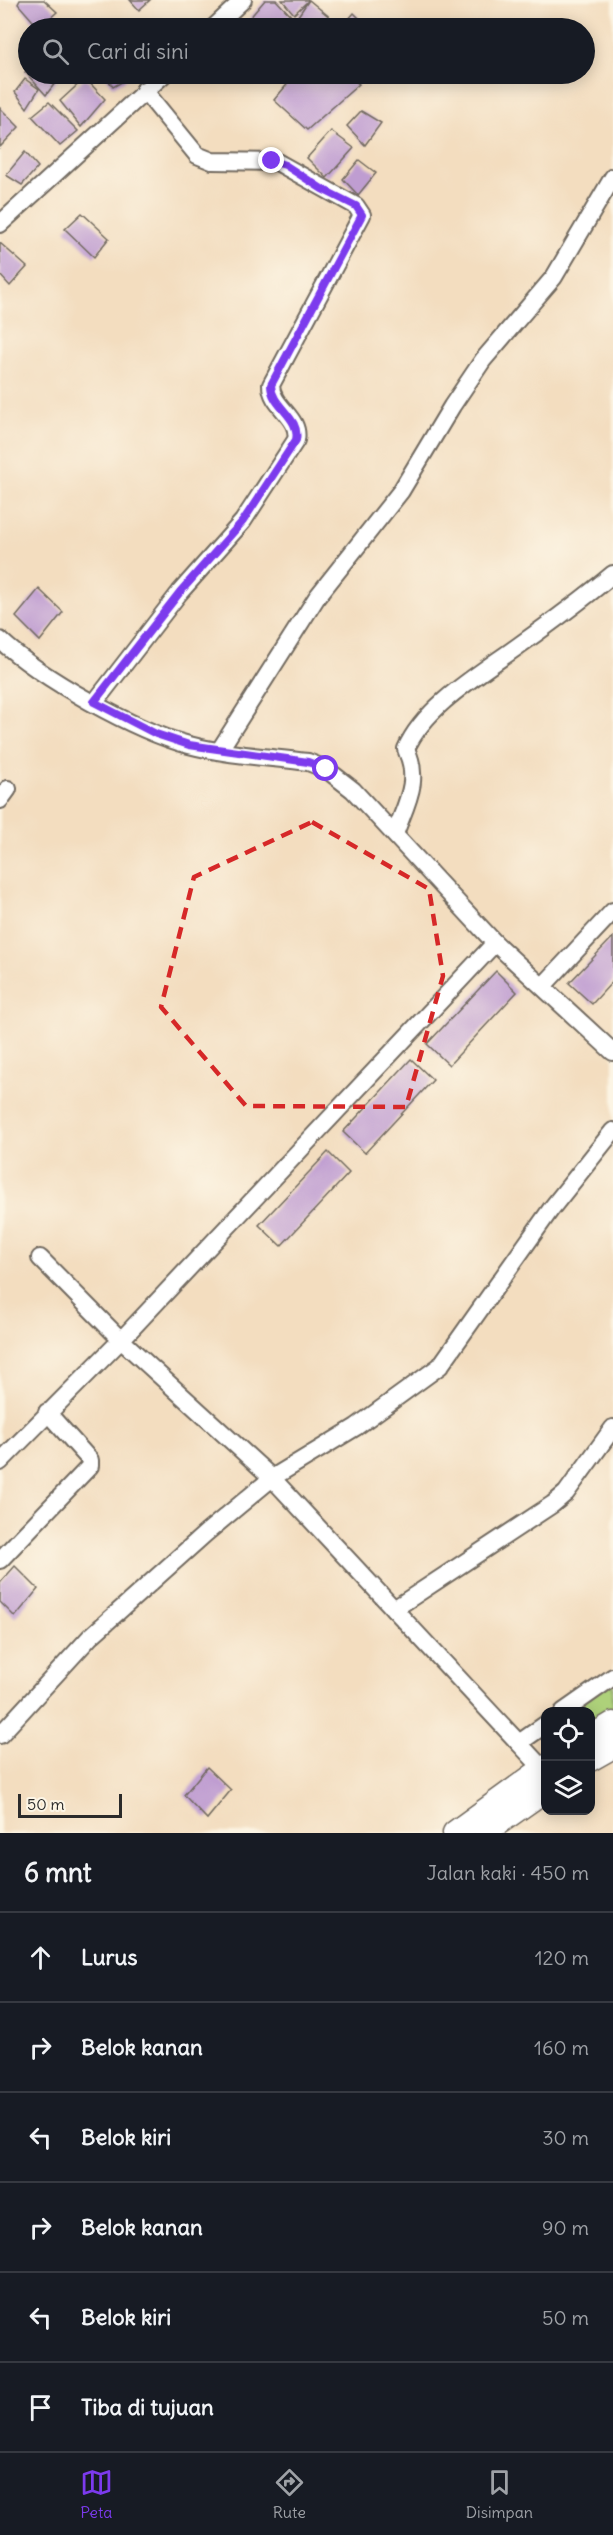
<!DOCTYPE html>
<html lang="id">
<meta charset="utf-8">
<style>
body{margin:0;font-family:Delius,sans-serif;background:#242831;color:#f1f3f6}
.controls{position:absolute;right:18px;bottom:18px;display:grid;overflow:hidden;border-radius:12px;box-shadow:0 3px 15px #0003}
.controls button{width:54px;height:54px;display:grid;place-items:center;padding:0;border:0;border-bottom:2px solid #363941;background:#171b24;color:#f1f3f6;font:30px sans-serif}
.scale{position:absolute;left:18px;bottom:15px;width:104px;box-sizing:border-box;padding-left:6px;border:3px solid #2b2b2b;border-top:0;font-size:16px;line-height:21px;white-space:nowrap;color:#2b2b2b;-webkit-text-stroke:4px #fcf5e5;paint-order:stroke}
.stop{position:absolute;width:18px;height:18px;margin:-14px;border:4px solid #7c3aed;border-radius:50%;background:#fff}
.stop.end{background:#7c3aed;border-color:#fff;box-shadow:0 2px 6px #0008}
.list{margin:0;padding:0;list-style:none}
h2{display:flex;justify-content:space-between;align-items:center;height:78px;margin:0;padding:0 24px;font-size:26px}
h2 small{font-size:20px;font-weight:400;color:#9ea1a6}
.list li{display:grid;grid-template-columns:39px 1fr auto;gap:18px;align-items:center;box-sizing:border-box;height:90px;padding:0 24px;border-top:2px solid #363941}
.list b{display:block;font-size:22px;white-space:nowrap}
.list em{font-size:20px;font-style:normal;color:#9ea1a6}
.icon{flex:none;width:33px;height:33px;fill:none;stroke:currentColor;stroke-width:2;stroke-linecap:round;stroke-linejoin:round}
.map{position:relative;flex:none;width:613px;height:1833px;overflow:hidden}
.search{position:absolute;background:#171b24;box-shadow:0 3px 15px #0003;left:18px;right:18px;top:18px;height:66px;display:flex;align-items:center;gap:15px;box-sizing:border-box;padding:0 21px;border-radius:33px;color:#9ea1a6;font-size:22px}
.sheet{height:618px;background:#171b24}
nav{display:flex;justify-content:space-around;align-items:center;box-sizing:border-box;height:84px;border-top:2px solid #363941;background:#171b24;font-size:16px;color:#9ea1a6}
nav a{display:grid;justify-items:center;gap:3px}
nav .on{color:#7c3aed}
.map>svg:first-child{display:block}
</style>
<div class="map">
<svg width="613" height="1833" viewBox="0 0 613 1833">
<rect width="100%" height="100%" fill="#fcf5e5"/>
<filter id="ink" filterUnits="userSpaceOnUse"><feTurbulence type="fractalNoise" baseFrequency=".0167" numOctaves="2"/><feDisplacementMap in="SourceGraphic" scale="12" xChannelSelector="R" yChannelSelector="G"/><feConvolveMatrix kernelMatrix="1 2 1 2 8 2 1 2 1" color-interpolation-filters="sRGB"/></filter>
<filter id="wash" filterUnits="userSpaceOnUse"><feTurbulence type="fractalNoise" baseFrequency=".008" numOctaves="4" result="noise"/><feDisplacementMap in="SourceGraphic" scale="24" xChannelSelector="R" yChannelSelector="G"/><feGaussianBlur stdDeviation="1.35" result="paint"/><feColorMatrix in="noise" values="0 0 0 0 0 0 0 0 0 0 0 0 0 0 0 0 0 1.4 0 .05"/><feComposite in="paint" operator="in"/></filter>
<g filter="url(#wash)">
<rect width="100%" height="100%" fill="#f3ddbf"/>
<polygon fill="#aed17a" stroke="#6c7e52" stroke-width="1.5" points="613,1678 613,1723 591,1737 590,1712 565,1712"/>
<g id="blocks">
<g fill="#bf9dd1">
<polygon points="20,0 44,0 57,12 39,28 18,4"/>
<polygon points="130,0 150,0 139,10"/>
<polygon points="265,0 276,0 294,19 285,28 256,28 248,20"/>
<polygon points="282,0 309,0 338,24 334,28 310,28 298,16 309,0 294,14"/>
<polygon points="354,13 369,28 341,28"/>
<polygon points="28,68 28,74 53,74 59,78 46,95 25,72"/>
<polygon points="104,74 132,74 134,75 113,87"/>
<polygon points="296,74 346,74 359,84 307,130 274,100"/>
<polygon points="85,78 105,99 81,127 60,101"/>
<polygon points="25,79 39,89 27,108 15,92"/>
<polygon points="49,102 78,131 60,146 32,116"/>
<polygon points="0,108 19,127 0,147"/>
<polygon points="361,111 381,123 365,145 347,126"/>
<polygon points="331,131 354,148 327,178 307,158"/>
<polygon points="25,152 38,167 22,185 6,175"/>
<polygon points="359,160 376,173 358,195 343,179"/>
<polygon points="82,213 109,238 94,257 65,229"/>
<polygon points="0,243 27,267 10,286 0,275"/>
<polygon points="39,589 63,612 40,641 16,617"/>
<polygon points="613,937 613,981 592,1004 569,983"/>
<polygon points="496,971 517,992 449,1065 427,1044"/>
<polygon points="411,1059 433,1080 365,1153 343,1132"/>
<polygon points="328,1152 349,1173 281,1246 259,1225"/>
<polygon points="15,1566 38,1589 15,1617 0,1602 0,1583"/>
<polygon points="207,1767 231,1790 207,1819 184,1795"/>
</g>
</g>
</g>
<g filter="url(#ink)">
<use href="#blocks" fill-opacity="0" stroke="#71695f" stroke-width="1.5"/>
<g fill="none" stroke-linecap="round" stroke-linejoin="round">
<g stroke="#71695f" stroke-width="20">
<g id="street">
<polyline points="213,28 243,0"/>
<polyline points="0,224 164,74"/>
<path d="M0,640C41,678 135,731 189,745C227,755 268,757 308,762L326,769L353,790L495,943L613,1052"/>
<path d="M95,702L180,592L243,521L296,440C301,417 271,407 271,385L362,215L356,206L277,162L212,161L197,155L144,90"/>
<polyline points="219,751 317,597 401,491 452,406 483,360 554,277 613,177"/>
<polyline points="0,800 8,789"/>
<path d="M395,834C406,803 421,781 406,749C425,705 483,672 521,644C552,622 583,599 613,574"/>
<polyline points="543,986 613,911"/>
<polyline points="40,1258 121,1340 272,1478 543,1769"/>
<polyline points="0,1462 121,1340 495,943"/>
<polyline points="0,1560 90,1466 90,1460 47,1412"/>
<polyline points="394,1609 553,1504 566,1493 613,1428"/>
<polyline points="563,1712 613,1677"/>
<polyline points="0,1735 90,1637 206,1533 272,1478 356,1427 440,1366 551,1209 613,1131"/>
<polyline points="519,1743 546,1724"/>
</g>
</g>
<g stroke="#71695f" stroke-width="27">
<g id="secondary">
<polyline points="590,1738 613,1724"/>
<polyline points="590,1759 613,1746"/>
<polyline points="486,1831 546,1789"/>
<polyline points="455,1833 546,1767"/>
</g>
</g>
<use href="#street" stroke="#fff" stroke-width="16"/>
<use href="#secondary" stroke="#fff" stroke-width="24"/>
</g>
</g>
<g fill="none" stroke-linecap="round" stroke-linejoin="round" filter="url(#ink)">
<path stroke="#7c3aed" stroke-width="8" d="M272,161L285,165L322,189L356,206L362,215L271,385C271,407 301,417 296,440L243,521L180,592L94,702L156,734L189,745L308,762L326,769"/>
</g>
<path fill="none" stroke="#d62828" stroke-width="4.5" stroke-dasharray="12 8" stroke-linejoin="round" d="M312,822L429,889L443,976L406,1107L246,1106L161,1007L194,877Z"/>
</svg>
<div class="controls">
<button><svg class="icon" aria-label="locate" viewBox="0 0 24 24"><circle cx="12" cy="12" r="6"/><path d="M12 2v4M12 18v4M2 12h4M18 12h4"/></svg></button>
<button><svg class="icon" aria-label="layers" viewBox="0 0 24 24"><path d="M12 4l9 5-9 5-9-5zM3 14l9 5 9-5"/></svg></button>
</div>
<div class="scale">50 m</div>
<div class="stop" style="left:326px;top:769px"></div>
<div class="stop end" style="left:272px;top:161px"></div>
<div class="search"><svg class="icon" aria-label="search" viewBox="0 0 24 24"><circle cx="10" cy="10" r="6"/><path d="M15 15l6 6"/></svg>Cari di sini</div>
</div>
<section class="sheet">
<h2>6 mnt<small>Jalan kaki · 450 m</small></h2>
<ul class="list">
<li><svg class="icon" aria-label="ahead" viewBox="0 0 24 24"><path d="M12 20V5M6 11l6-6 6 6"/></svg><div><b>Lurus</b></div><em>120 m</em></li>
<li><svg class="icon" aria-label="right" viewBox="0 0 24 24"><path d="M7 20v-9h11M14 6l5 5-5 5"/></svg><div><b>Belok kanan</b></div><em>160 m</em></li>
<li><svg class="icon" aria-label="left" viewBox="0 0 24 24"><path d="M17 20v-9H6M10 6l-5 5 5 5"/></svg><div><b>Belok kiri</b></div><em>30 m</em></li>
<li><svg class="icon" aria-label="right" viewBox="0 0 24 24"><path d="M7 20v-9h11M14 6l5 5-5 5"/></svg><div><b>Belok kanan</b></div><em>90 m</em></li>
<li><svg class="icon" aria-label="left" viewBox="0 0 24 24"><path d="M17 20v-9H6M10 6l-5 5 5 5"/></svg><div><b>Belok kiri</b></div><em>50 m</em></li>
<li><svg class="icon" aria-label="arrive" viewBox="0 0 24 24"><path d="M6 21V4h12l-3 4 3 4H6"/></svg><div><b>Tiba di tujuan</b></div></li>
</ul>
</section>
<nav>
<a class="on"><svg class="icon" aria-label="map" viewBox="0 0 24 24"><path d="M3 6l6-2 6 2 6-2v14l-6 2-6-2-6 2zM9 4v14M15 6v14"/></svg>Peta</a>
<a><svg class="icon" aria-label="directions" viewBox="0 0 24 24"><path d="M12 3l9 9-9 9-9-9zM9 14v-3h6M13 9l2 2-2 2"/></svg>Rute</a>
<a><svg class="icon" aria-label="saved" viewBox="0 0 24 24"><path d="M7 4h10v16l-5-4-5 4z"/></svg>Disimpan</a>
</nav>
